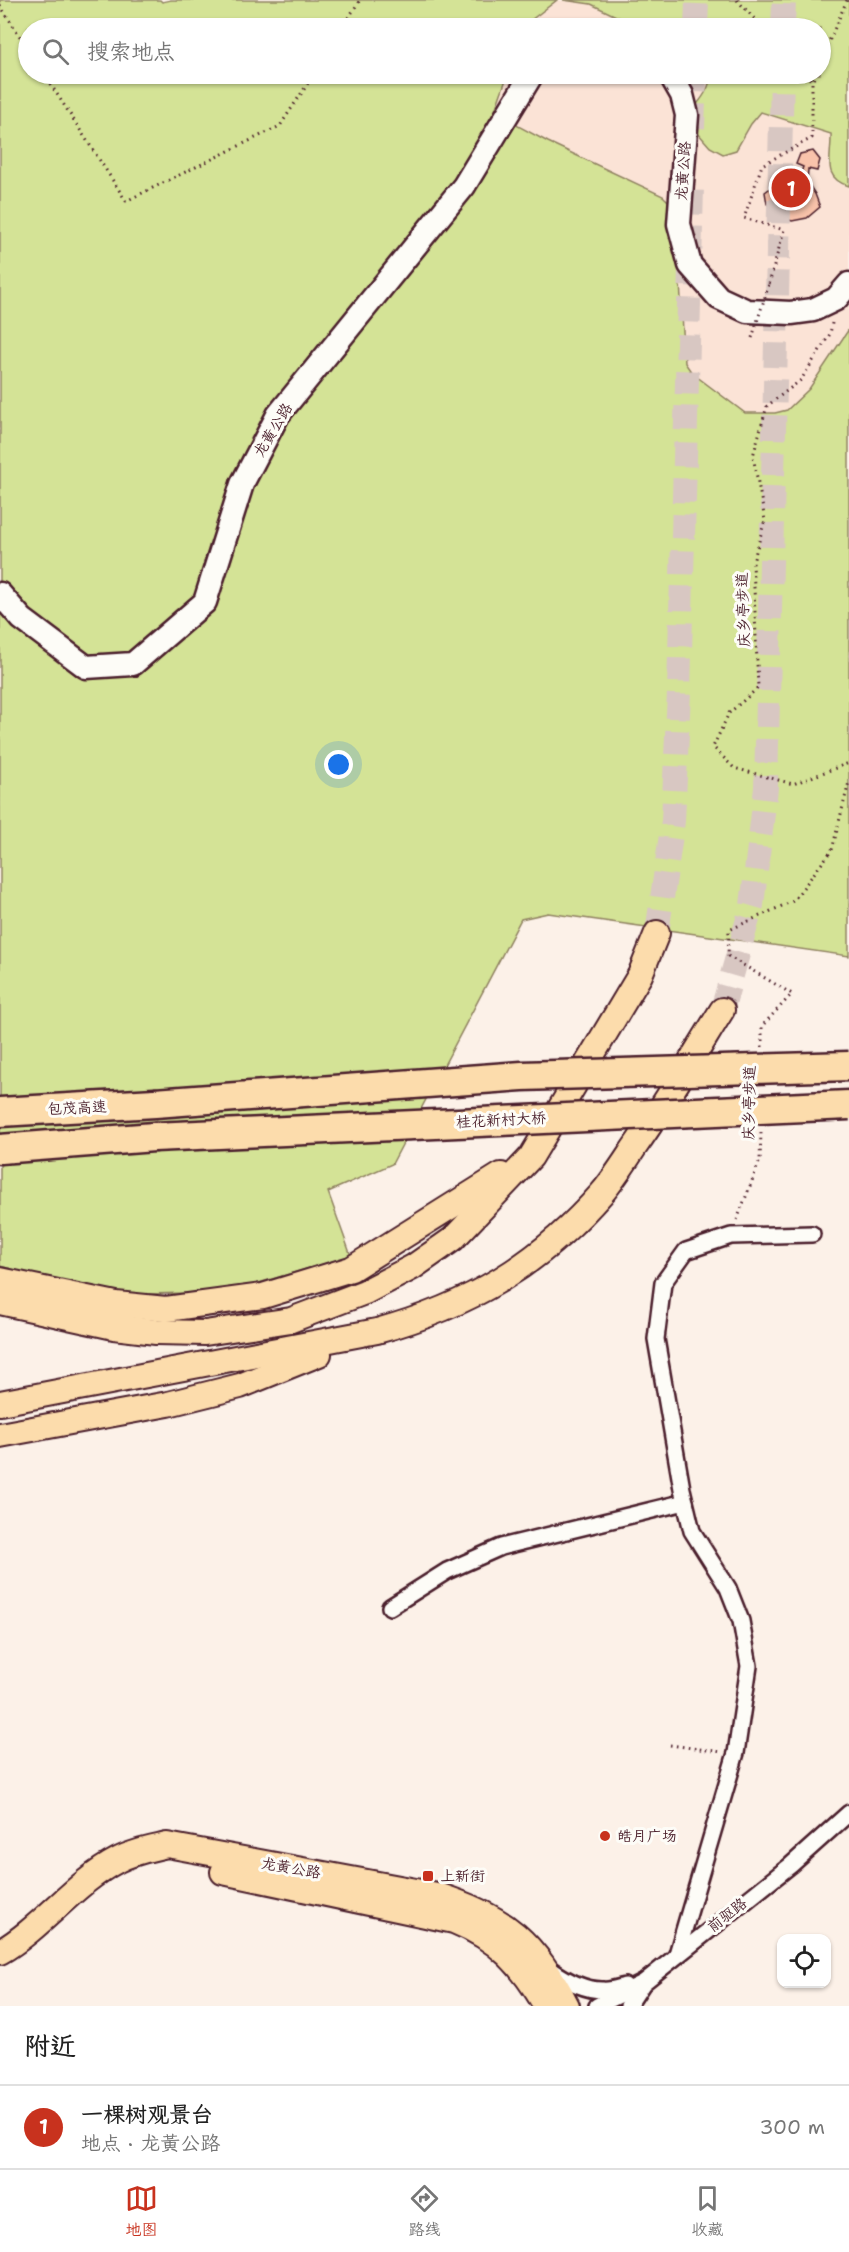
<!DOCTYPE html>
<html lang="zh">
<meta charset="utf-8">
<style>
body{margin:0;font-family:"Shantell Sans","LXGW WenKai TC",sans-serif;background:#f6f6f6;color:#222}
.controls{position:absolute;right:18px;bottom:18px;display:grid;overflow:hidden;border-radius:12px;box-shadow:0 2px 4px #0004}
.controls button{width:54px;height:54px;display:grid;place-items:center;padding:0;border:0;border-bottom:2px solid #e0e0e0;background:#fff;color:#222;font:30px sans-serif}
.you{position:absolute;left:339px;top:765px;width:21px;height:21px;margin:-15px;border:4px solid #fff;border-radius:50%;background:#1a73e8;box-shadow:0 0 0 9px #1a73e833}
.badge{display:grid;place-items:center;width:39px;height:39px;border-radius:50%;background:#c8321e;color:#fff;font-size:20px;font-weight:700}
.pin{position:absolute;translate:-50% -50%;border:3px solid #fff;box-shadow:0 2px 6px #0006}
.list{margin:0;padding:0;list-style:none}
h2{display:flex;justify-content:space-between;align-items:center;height:78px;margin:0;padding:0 24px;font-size:26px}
h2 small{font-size:20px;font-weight:400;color:#767676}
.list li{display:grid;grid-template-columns:39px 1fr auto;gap:18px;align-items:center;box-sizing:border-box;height:84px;padding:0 24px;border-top:2px solid #e0e0e0}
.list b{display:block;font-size:22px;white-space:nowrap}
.list p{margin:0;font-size:20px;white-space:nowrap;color:#767676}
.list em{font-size:20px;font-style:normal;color:#767676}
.icon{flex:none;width:33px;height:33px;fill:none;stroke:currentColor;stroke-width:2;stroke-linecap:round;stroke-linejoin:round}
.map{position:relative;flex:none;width:849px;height:2006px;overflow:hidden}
.search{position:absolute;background:#fff;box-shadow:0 2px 4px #0004;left:18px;right:18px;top:18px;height:66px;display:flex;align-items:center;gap:15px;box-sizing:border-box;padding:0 21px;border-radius:33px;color:#767676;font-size:22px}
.sheet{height:162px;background:#fff}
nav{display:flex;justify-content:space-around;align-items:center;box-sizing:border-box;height:84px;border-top:2px solid #e0e0e0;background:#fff;font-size:16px;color:#767676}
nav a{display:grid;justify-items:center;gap:3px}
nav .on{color:#c8321e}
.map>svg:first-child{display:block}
</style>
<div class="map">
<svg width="849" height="2006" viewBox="0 0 849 2006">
<rect width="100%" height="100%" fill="#fcf1e8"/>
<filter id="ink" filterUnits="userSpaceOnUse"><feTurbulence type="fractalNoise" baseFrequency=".0167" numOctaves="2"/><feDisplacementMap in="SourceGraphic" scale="12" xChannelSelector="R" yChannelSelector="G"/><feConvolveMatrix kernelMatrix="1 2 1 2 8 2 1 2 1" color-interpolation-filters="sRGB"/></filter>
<g filter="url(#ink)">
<g fill="#fbe3d6">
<polygon points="557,0 591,4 641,28 524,28 526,24"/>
<polygon points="508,74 710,74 709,86 693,109 710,147 723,154 736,150 751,124 761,112 831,134 832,149 828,163 838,183 849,186 849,329 809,389 787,410 775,413 745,413 692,373 685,363 676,218 663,196 548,142 494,113"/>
</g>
<g fill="#d4e396" stroke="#8f8160" stroke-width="1.5">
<polygon points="0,0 160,0 162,2 171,0 557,0 526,24 524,28 28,28 28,74 508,74 494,113 548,142 663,196 671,204 676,218 685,363 692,373 745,413 775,413 787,410 809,389 849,329 849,956 548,913 521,919 392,1164 328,1192 351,1256 227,1292 106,1295 0,1266"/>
<path d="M563,0H849V186C821,178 832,157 831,134L761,112L751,124L736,150L723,154L710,147L684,117C696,107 712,89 710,74H820V28H641L591,4Z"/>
</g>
<polygon fill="#f9c3ab" stroke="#4a1f2b" stroke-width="1.5" points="813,151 820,160 817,171 808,169 807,182 815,194 820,207 807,218 792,221 778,215 767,204 765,192 776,184 787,179 798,180 803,167 796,164 800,154"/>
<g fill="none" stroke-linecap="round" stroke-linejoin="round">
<g stroke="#d8c7c2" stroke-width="24" stroke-dasharray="24 12" stroke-linecap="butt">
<polyline points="696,28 697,0"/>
<polyline points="783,28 784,0"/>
<polyline points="693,128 695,74"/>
<polyline points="657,933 673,821 679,692 692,187"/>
<polyline points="722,1010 752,905 766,788 782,74"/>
</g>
<g stroke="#4a1f2b" stroke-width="20">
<g id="minor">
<polyline points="390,1607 447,1571 501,1547 685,1502"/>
<polyline points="677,1954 736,1753 749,1666 741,1621 728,1588 692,1531 682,1489 656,1339 663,1283 686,1251 731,1236 812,1234"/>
<path d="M550,1969C564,1979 583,1990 602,1990C609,1991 618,1988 625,1986"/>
<polyline points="597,2006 643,1983 791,1865 849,1813"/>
<polyline points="628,2006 643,1983"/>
</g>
</g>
<g stroke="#4a1f2b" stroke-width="27">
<g id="secondary">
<polyline points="670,74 682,95 687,115 679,224 690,265 719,298 747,311 791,313 813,310 836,299 849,284"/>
<polyline points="0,594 22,619 86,667 133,664 205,602 242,484 278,415 464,186 532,74"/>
</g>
</g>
<g stroke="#4a1f2b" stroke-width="28">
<g id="primary">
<polyline points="0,1280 116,1304 166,1309 263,1296 351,1269 501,1175"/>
<polyline points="0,1302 114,1327 156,1332 205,1333 291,1320 365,1292 413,1267 453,1239 531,1157 640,975 657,933"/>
<path d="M0,1403L377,1331C469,1306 539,1265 602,1193C614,1179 624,1163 634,1148C666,1103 693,1057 722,1010"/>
<polyline points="0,1435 168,1404 240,1386 319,1354"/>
<path d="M223,1872L454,1921C499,1939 522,1965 546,2006"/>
<path d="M0,1952C43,1927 74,1883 118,1860C133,1852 150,1849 167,1845L437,1895C507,1917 534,1942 567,2006"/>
</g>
</g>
<g stroke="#4a1f2b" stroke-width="33">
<g id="motorway">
<polyline points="0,1112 155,1103"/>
<polyline points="0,1149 154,1137"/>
</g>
</g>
<g stroke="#4a1f2b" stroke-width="3" stroke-dasharray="1.5 4.5" stroke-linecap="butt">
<polyline points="737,0 763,28"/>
<polyline points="0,5 28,49"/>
<polyline points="342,28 360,0"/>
<polyline points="820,62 847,0"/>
<polyline points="44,74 126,201 280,126 314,74"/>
<polyline points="805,74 812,81"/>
<polyline points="769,284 784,230 744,218 762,165 812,138 812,81 816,74"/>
<polyline points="832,323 830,334 801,380 767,406 753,456 765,520 753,562 758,688 729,713 713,747 734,768 793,784 849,763"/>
<polyline points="762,1047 762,1026 792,994 728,956 729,930 793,901 832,850 849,782"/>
<polyline points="737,1220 760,1160 761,1132"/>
<polyline points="670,1745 722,1752"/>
</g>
<use href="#minor" stroke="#fdfcf7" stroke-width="15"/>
<use href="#secondary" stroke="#fdfcf7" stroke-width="22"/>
<use href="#primary" stroke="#fcdcac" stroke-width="24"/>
<use href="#motorway" stroke="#fcdcac" stroke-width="28"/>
<g stroke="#4a1f2b" stroke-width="33" stroke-linecap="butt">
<g id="motorway-bridge">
<polyline points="155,1103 522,1076 849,1066"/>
<polyline points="154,1137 849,1105"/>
</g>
</g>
<polyline stroke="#4a1f2b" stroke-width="3" stroke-dasharray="1.5 4.5" stroke-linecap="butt" points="752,338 769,284"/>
<use href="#motorway-bridge" stroke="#fcdcac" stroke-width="28"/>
</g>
</g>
<g fill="#c8321e" stroke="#fdfcf7" stroke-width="2">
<circle cx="605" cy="1836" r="6"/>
<rect x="422" y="1870" width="12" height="12" rx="3"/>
</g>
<g text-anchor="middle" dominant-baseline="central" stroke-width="6" stroke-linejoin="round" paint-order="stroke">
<g font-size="15" fill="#4a1f2b" stroke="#fdfcf7">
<text transform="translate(683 171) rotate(-86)">龙黄公路</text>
<text transform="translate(273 430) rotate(-59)">龙黄公路</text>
<text transform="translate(743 610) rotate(-92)">庆乡亭步道</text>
<text transform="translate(749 1103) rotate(-89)">庆乡亭步道</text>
<text transform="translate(77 1108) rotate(-3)">包茂高速</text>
<text transform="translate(501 1120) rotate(-3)">桂花新村大桥</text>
<text transform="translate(291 1868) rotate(10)">龙黄公路</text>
<text transform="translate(727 1915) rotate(-38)">前驱路</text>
</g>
<g font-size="15" fill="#4a1f2b" stroke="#fdfcf7" text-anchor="start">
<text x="617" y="1836">皓月广场</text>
<text x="440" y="1876">上新街</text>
</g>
</g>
</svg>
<div class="controls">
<button><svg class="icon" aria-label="locate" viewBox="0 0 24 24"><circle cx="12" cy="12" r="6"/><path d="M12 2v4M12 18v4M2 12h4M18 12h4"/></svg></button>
</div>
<div class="you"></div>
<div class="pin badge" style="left:791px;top:188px">1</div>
<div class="search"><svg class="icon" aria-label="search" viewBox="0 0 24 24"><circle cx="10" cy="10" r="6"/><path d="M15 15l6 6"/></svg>搜索地点</div>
</div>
<section class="sheet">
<h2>附近<small></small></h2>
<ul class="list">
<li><span class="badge">1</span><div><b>一棵树观景台</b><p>地点 · 龙黄公路</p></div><em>300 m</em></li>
</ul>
</section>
<nav>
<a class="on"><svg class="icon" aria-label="map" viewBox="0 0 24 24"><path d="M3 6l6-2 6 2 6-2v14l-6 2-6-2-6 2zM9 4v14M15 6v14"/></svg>地图</a>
<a><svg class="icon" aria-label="directions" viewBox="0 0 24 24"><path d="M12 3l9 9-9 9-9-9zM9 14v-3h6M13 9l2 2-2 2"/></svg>路线</a>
<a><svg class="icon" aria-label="saved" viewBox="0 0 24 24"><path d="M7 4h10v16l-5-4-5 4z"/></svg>收藏</a>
</nav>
